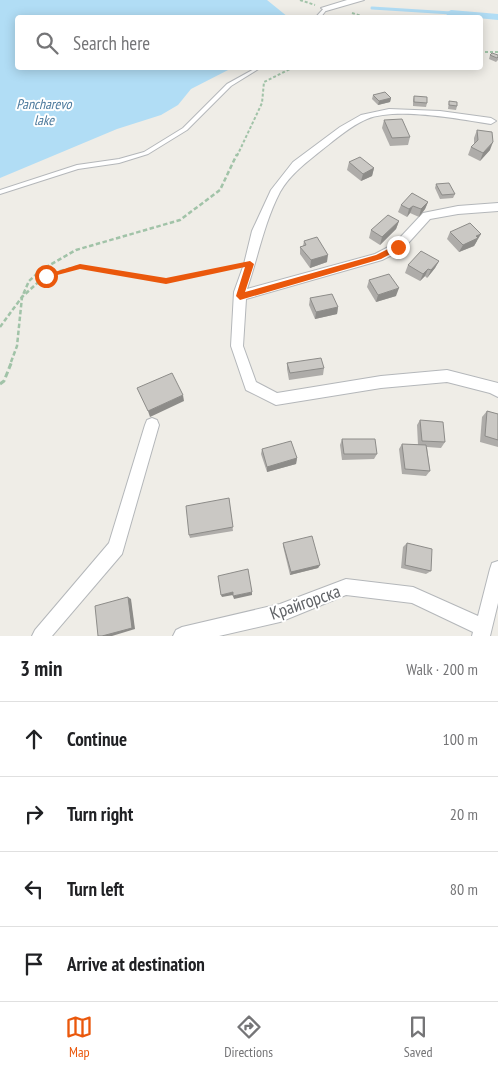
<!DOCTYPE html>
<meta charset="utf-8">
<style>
body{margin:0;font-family:"PT Sans Narrow",sans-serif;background:#f2f2f2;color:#202124}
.stop{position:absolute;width:15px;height:15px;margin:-11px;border:4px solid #ea580c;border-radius:50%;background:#fff}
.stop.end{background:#ea580c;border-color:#fff;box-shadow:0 1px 5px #0008}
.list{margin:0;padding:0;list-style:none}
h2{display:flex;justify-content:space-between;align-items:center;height:65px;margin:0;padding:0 20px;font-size:21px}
h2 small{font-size:16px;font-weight:400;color:#757577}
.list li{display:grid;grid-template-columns:32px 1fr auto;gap:15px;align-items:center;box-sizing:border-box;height:75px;padding:0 20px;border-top:1px solid #e0e0e0}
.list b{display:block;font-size:19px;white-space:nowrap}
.list em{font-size:16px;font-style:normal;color:#757577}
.icon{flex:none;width:28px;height:28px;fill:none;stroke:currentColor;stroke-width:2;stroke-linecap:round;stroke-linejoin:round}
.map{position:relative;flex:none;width:498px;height:636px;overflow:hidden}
.search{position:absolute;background:#fff;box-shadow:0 2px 12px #0003;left:15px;right:15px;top:15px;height:55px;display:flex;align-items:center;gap:12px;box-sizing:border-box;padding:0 18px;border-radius:5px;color:#757577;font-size:19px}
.sheet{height:365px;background:#fff}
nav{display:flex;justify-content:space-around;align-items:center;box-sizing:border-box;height:70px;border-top:1px solid #e0e0e0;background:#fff;font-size:14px;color:#757577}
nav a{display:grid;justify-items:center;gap:2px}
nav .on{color:#ea580c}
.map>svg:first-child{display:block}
</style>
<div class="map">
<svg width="498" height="636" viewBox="0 0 498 636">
<rect width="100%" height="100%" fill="#efede7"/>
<polygon fill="#b1ddf5" points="0,0 267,0 288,17 18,18 18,68 232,68 191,89 178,105 161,115 117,129 0,178"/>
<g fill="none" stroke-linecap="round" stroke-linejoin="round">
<polyline stroke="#b1ddf5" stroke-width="3" points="372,8 451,13"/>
<polygon fill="#b1ddf5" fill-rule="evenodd" points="451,10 498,14 498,20 447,15 446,13"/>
<g stroke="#b4b7ba" stroke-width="2">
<g id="service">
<polygon points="325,7 328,8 320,18 315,18"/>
<polygon points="256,68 260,68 231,86 187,130 148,154 119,163 78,169 0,194 0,190 77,165 119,159 144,152 183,128 227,84"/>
</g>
</g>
<g stroke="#b4b7ba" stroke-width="2">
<g id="minor">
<path d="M389,109L440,111L491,118L496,121L491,124C458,119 397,107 367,119C350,126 336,139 323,149C307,162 290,174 280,192C264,223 258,257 247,289L375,254L394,244L423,213L458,206L498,203V211L458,214L430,219L402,250L382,260L246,299L243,346L256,382L277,393L381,376L447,370L498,383V397L490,393L447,382L381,388L276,405L246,390L231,346L234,292L244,264L252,231L271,190L293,162L340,127L361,115Z"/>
<polygon points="152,418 157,420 159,425 122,554 52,636 32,636 35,630 109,543 145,425 147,420"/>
<polygon points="498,561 498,603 490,636 472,636 473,632 412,603 346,595 280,622 219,636 173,636 176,630 182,627 280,604 346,579 413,587 478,616 490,569 492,563"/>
</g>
</g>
<g stroke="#b4b7ba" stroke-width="2">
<polygon id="tertiary" points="347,0 364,0 326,11 321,8"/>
</g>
<g stroke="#a1c3a8" stroke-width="2" stroke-dasharray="3 2" stroke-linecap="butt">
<polyline points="300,0 315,5"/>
<polyline points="352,13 368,18"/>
<polyline points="480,52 498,52"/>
<polyline points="237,156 262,103 264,82 292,68"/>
</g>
<g stroke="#a1c3a8" stroke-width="2.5" stroke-dasharray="4.5 2.5" stroke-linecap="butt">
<polyline points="0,327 22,297 46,275 79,266 167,281 236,267"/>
<polyline points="11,362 17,346 22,297 29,281 41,270 76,250 180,220 220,190 237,154"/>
</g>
<polyline stroke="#a1c3a8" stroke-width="3" stroke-dasharray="6 3" stroke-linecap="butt" points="0,384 4,381 12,361"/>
<use href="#service" fill="#fff" fill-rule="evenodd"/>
<use href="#minor" fill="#fff" fill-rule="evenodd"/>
<use href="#tertiary" fill="#fff" fill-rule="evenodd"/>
</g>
<g fill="#aeaca9">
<polygon points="490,55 498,55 498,60 496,62 489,59"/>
<polygon points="373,95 391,98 390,102 378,105 372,99"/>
<polygon points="414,96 427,103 426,107 413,106 413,100"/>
<polygon points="449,101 457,106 456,110 448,109"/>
<polygon points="384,120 410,137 408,145 390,146 382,128"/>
<polygon points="477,130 490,150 480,161 468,155 471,147 474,144 474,138"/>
<polygon points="349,162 374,168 372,176 361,181 347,170"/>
<polygon points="436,184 455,194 453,198 440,199 435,188"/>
<polygon points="428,202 425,209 419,217 410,213 407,217 398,212 401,205"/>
<polygon points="399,221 396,229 380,245 369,238 371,230"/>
<polygon points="450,232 477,241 474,246 459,252 447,239"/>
<polygon points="304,241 327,262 310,268 300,254 300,247 303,246"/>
<polygon points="439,261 435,268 427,278 425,276 420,281 405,273 408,265"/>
<polygon points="369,280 396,296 376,302 367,287"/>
<polygon points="310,298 338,307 337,314 315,319 309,305"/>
<polygon points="287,363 324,368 323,375 289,380 287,369"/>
<polygon points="487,411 498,414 498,447 480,442 482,417"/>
<polygon points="420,420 445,442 441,448 427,447 430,471 426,476 402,474 399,449 402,444 418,445 417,425"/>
<polygon points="342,439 377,454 374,459 342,460 340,445"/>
<polygon points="262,449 297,458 296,464 267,472 261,454"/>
<polygon points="229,498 233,531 190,538 189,535"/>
<polygon points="283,543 320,565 318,568 290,575 283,546"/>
<polygon points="407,543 431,571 426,574 401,568 403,547"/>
</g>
<g fill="#8d8c89">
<polygon points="391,98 390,102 378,105 379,101"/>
<polygon points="493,142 490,150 480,161 483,153"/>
<polygon points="374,168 372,176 361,181 363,174"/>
<polygon points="428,202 425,209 419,217 421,209"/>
<polygon points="413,206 410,213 407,217 409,209"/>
<polygon points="399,221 396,229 380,245 382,237"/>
<polygon points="481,234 474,246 459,252 463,245 476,236"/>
<polygon points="328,255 327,262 310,268 311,260"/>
<polygon points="439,261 435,268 427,278 431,270"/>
<polygon points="428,269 425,276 420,281 423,274"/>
<polygon points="399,288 396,296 376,302 378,295"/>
<polygon points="338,307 337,314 315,319 316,312"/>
<polygon points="183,395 184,401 150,417 148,411"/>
<polygon points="297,458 296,464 267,472 267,467"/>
<polygon points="320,565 318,568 290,575 291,572"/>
<polygon points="233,592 233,595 222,597 221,595"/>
<polygon points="252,592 252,595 234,599 233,596"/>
<polygon points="128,597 131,599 135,629 112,636 102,636"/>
</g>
<g fill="#cac8c4" stroke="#8d8c89">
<polygon points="492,53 498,55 498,57 497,58 490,55"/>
<polygon points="385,92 391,98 379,101 373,95"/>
<polygon points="414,96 427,97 427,103 414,102"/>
<polygon points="449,101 457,102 457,106 449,105"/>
<polygon points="402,119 410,137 392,138 384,120"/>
<polygon points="477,130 492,132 493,142 483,153 471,147 478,140"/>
<polygon points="360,157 374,168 363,174 349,162"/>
<polygon points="449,183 455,194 442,195 436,184"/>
<polygon points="412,193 428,202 421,209 413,206 409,209 401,205"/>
<polygon points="388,215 399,221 382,237 371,230"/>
<polygon points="470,223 481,234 476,236 478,238 463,245 450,232"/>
<polygon points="317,237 328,255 311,260 300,247 306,245 304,241"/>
<polygon points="421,251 439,261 431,270 428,269 423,274 408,265"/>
<polygon points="389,274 399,288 378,295 369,280"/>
<polygon points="332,294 338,307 316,312 310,298"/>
<polygon points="321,358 324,368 290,373 287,363"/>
<polygon points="172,373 183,395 148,411 137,388"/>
<polygon points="487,411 498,414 498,440 485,436"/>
<polygon points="420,420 443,422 445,442 422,441"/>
<polygon points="342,439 375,439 377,454 344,454"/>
<polygon points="291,441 297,458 267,467 262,449"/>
<polygon points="402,444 426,445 430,471 405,469"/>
<polygon points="229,498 233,527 189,535 186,506"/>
<polygon points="312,536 320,565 291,572 283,543"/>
<polygon points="407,543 432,549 431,571 405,565"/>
<polygon points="248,569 252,592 233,596 233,592 221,595 218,576"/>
<polygon points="128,597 132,628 102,636 98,636 95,606"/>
</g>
<polygon fill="#ea580c" points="398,244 400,245 400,249 381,259 240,300 236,296 245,267 166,284 80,269 46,278 42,276 80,264 166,278 250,261 254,264 245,292 376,255"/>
<g text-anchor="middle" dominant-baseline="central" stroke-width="4" stroke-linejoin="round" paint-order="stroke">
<g font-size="14" font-style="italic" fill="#4c7a9d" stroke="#fff">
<text x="44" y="104">Pancharevo<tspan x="44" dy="16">lake</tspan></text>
</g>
<g font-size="18" fill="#5f6266" stroke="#fff">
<text transform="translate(305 602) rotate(-19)">Крайгорска</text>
</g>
</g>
</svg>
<div class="stop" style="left:46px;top:276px"></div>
<div class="stop end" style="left:398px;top:247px"></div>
<div class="search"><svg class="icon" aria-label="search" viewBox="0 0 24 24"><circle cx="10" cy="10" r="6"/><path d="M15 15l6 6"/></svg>Search here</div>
</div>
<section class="sheet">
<h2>3 min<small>Walk · 200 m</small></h2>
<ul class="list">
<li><svg class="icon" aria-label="ahead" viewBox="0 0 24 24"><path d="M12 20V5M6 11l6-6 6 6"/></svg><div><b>Continue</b></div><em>100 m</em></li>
<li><svg class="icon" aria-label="right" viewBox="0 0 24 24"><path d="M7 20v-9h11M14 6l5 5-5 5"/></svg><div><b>Turn right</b></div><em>20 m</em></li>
<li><svg class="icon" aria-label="left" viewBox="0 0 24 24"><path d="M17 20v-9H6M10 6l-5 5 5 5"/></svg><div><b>Turn left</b></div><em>80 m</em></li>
<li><svg class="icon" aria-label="arrive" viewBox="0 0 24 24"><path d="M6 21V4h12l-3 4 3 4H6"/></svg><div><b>Arrive at destination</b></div></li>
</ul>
</section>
<nav>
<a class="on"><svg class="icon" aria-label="map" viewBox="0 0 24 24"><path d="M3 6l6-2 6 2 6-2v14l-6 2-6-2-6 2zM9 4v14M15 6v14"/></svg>Map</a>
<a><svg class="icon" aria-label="directions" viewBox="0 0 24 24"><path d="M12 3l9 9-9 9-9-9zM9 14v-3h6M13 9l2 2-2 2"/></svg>Directions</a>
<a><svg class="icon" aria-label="saved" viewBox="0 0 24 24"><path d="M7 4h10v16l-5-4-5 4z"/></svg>Saved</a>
</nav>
